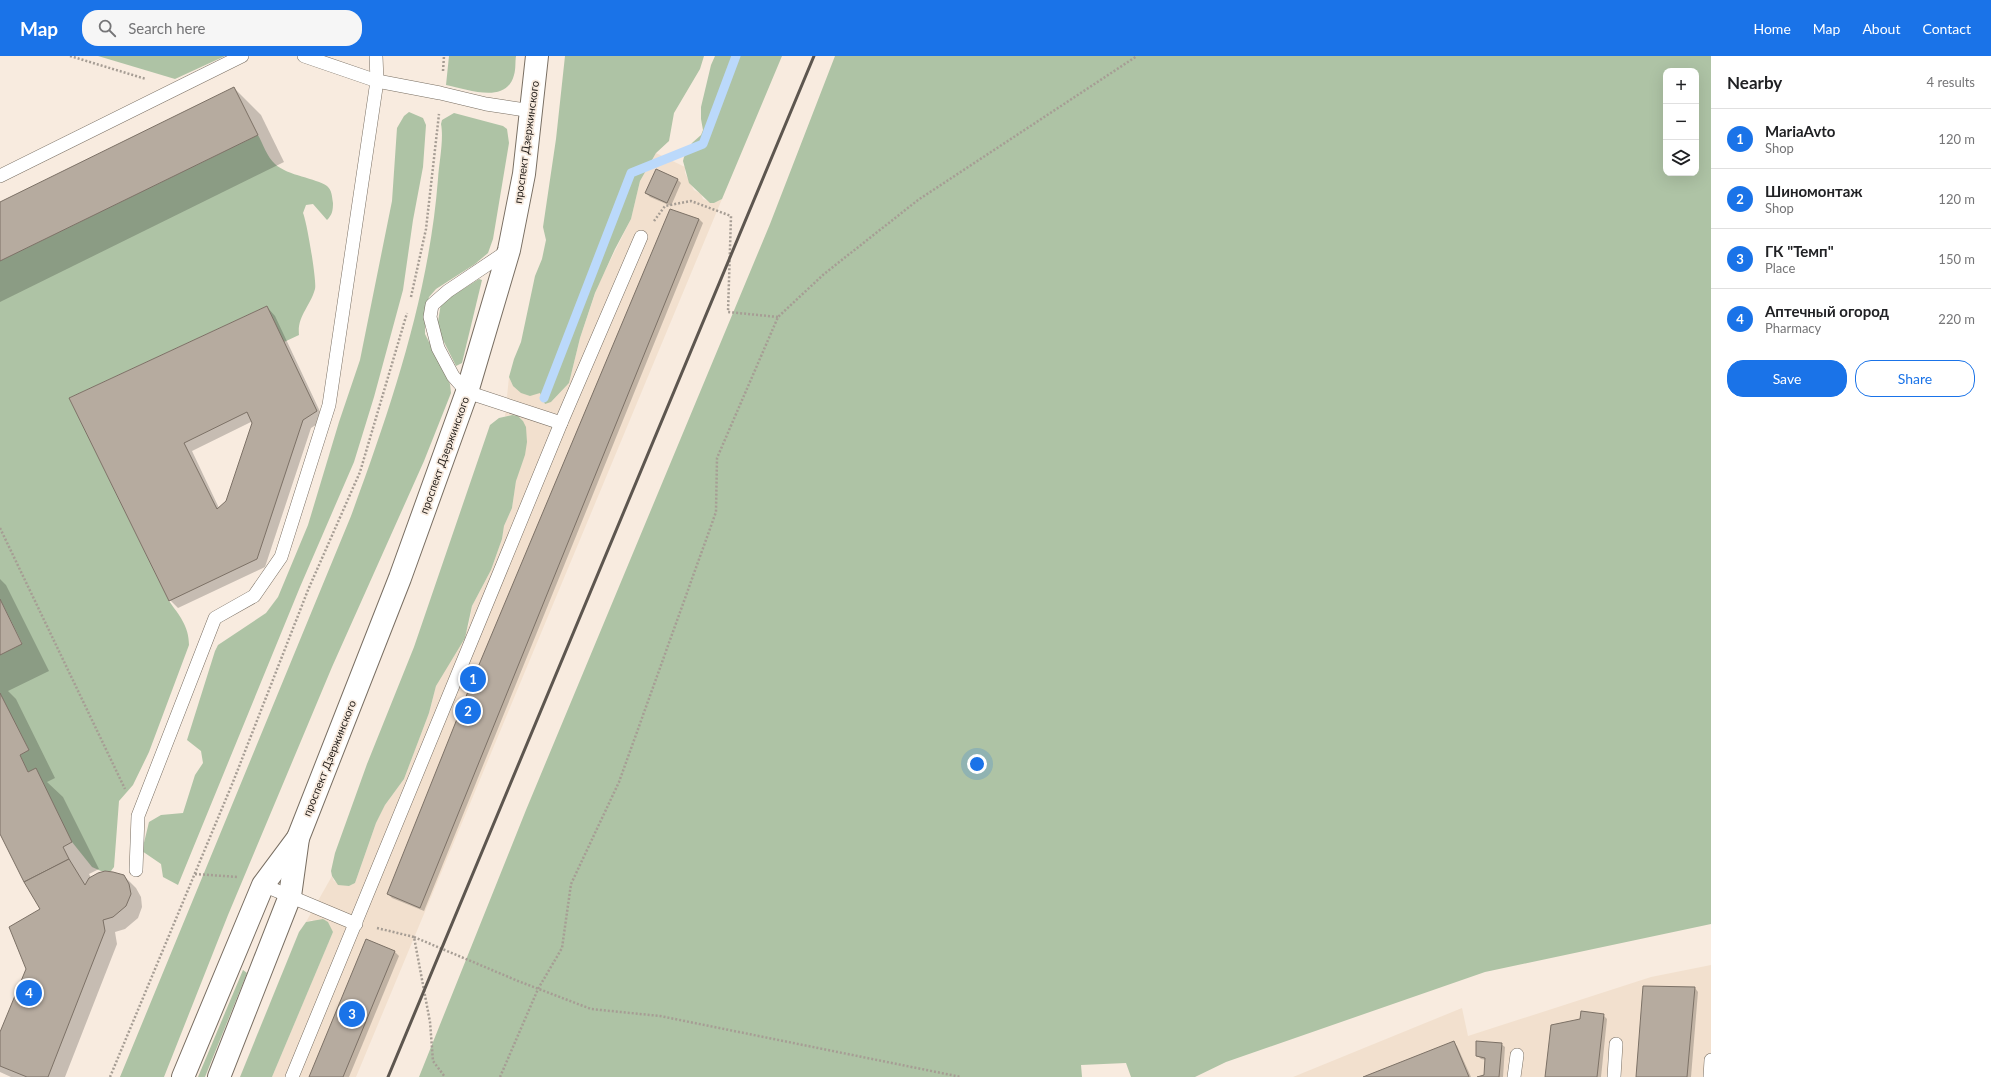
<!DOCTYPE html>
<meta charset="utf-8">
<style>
body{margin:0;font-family:Lato,sans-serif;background:#f6f6f6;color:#202124}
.controls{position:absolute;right:12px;top:12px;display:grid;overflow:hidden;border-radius:8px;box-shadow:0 4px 16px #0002}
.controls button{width:36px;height:36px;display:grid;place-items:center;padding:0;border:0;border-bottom:1px solid #e0e0e0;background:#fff;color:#202124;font:20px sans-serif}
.you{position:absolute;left:977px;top:708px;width:14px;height:14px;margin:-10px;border:3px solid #fff;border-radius:50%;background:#1a73e8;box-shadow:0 0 0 6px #1a73e833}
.badge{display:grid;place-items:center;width:26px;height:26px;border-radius:50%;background:#1a73e8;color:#fff;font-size:13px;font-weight:700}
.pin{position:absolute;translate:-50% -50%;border:2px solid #fff;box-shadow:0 1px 4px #0006}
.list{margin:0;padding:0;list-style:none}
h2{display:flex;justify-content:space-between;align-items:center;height:52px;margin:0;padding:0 16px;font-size:17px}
h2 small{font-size:13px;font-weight:400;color:#757577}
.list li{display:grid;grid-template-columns:26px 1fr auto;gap:12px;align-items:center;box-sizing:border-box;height:60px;padding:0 16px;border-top:1px solid #e0e0e0}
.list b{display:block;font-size:15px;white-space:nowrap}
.list p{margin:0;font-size:13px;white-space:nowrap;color:#757577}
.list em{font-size:13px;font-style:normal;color:#757577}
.actions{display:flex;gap:8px;padding:12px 16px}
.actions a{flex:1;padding:9px 0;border:1px solid #1a73e8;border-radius:16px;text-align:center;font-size:14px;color:#1a73e8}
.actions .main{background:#1a73e8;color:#fff}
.icon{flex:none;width:22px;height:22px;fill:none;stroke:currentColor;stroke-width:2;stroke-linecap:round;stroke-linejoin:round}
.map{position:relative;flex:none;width:1711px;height:1021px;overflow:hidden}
header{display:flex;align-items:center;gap:24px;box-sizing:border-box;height:56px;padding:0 20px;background:#1a73e8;color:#fff}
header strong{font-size:19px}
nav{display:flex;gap:22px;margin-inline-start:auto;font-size:14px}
.search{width:280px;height:36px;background:#f6f6f6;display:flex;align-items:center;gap:10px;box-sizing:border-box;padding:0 14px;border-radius:16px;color:#757577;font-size:15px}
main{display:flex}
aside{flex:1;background:#fff}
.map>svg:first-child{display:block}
</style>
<header>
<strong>Map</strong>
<div class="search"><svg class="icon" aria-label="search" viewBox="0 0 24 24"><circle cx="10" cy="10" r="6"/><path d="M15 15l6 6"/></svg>Search here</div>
<nav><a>Home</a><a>Map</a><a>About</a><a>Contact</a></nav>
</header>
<main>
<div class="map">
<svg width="1711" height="1021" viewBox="0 0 1711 1021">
<rect width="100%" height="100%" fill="#f8ebdf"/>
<g fill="#f2e0ce">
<polygon points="656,97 685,111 685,117 694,134 701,138 703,143 714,147 722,143 356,1021 272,1021 333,876 312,864 306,866 332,820 334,825 344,829 349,830 355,827 376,767 385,749 404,723 429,657 436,630 449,605 461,588 469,569 472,550 491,514 502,483 504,470 512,452 517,418 525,399 523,365 518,360 512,359 505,360 509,321 513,330 540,336 551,346 569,327 580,282 598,229 631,163 640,125"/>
<polygon points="1711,909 1711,1021 1293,1021 1462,952 1468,980 1651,921"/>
</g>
<g fill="#aec3a5" fill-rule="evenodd">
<polygon points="98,0 225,0 175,23"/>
<path d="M449,0H516C515,6 516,13 514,19C506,49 468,33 446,29Z"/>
<polygon points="565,0 704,0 700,13 674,57 669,85 656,97 640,125 631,163 615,193 595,237 580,282 569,327 551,346 545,348 540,337 530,340 521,337 513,330 509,321 514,303 521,286 535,220 542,203 546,184 543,171 556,83"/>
<polygon points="715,0 782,0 722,143 714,147 710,147 689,127 683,105 684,101 692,87 701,79 703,74 701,63 701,51 711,9"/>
<path d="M835,0H1711V868L1485,916L1226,1006L1195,1021H1131L1126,1007L1081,1009L1082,1021H419L526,754L770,168ZM1666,15H1696V117H1666Z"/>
<polygon points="409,56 423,62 426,69 423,111 413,164 403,234 374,341 354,406 300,531 178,829 163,821 161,808 142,795 149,766 161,759 183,757 195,719 203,707 201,695 187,684 215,595 218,589 266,557 278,541 308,469 339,366 360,304 392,145 397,72 404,60"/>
<path d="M454,57L503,70L507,73L509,87L493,183L488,197L475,208L436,233L429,241L425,256V278L450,328L451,337L424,405L332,611L228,859L164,1021H120L351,460C391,351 429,239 438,123C439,107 444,83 441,68L442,64Z"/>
<path d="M258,79C263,88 267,101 275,108C288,120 316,122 327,130C332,134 332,141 333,147C333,155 332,159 327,164L313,148L306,149L303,157C307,166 317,226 315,233C310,251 297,260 299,279L284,286L267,250L69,342L169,545C179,559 189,570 189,589L149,696L133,729L119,745L114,811L111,815H101L92,811L72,786L36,713L28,716L20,699L29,694L0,637V599L22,587L0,543V205Z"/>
<polygon points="479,223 482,224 462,307 456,310 437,272 441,247"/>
<polygon points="512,359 518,360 523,365 526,371 527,386 525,399 516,425 512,452 504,470 502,483 491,514 472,550 465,582 436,630 429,657 404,723 385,749 376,767 355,827 349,830 338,829 332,820 331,815 335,797 367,708 414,591 490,369 499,362"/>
<polygon points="323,863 328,866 333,876 272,1021 240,1021 299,876 306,866"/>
<polygon points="243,914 247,917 205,1021 198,1021"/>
</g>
<g fill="#0003" fill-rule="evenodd">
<polygon points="234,32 261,59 284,106 0,246 0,147"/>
<polygon points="677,123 681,127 671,150 650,141 646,137"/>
<polygon points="699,163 703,167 424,855 392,842 388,838"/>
<path d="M267,251L275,260L324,364L311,372L265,511L178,552L170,544L70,343ZM253,365L227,446L219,452L192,395Z"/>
<polygon points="0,523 6,529 49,615 8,635 16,643 55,722 47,726 63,741 99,813 89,818 91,822 123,819 136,832 141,841 142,851 138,862 125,873 115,876 117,888 65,1021 11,1021 0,1016 0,979 27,913 42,853 0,776"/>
<polygon points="367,884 395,896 399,900 349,1021 310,1021"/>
<polygon points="1695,932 1698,936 1691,1021 1637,1021"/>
<polygon points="1603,959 1607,963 1601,1021 1546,1021"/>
<polygon points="1453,986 1457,990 1471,1021 1366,1021"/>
<polygon points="1501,988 1505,991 1503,1021 1479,1021 1485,1019 1486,1004 1481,1003 1477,999"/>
</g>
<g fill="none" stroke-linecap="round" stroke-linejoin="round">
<polyline stroke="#bbd9fb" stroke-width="9" points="544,342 631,117 703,88 736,0"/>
</g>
<g fill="#b6ab9f" stroke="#7c7166" fill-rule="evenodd">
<polygon points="234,31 258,79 0,205 0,146"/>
<polygon points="656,113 678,123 667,147 645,137"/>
<polygon points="670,153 699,163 420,852 387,838 473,623"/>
<path d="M267,250L317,355L303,364L257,503L169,545L69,342ZM247,356L252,367L226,445L217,453L184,387Z"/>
<polygon points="0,543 22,588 0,599"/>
<polygon points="0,637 29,694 20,699 28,716 36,712 72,786 63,791 69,803 24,826 0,778"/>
<polygon points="69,803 85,829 89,822 98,817 105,815 113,816 124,819 129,828 131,838 126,850 113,861 103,864 105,875 48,1021 27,1021 0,1010 0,976 26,913 9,871 40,853 24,826"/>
<polygon points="366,883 395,895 343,1021 309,1021"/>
<polygon points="1643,930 1695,931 1687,1021 1636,1021"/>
<polygon points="1581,955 1604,958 1597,1021 1545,1021 1551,969 1580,963"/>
<polygon points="1454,985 1469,1021 1363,1021"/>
<polygon points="1476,985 1502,987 1499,1021 1477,1021 1484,1019 1485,1002 1476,1000"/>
</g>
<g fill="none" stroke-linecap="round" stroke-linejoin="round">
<g stroke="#786e62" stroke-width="14">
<g id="lane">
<polyline points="304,0 377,25 440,37 486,48 532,55"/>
<polyline points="0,120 242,0"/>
<polyline points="509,194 448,235 432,249 430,261 438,292 453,320 467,336 561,367"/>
<polyline points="136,814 138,760 215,562 254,540 281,501 329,349 377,25 376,0"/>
<polyline points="263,829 356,868"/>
<polyline points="292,1021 561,367 641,181"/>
<polyline points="1514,1021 1517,999"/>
<polyline points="1614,1021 1616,988"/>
<polyline points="1710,1021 1711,1004"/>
</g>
</g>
<g stroke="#786e62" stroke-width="24">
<polyline id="secondary" points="183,1021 263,829 298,782"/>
</g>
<g stroke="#786e62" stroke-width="24">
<polyline id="primary" points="219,1021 290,840 298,782 400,522 467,336 509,194 524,118 537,0"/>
</g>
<g stroke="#a69d94" stroke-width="2.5" stroke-dasharray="2 2" stroke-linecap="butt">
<polyline points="70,0 146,23"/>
<polyline points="443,15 444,0"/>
<polyline points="654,165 665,150 691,145 731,160 728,256 778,261"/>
<polyline points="411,241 426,173 439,58"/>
<polyline points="0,472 125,733"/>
<polyline points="195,818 238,821"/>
<polyline points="377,872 414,881 430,966 433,1005 445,1021"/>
<polyline points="414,881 518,925 591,953 660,960 961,1021"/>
<polyline points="110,1021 233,726 308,534 360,416 407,257"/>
<polyline points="500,1021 538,933 562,892 571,828 619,726 716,456 717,402 778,261 824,218 918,144 1137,0"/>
</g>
<use href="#lane" stroke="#fff" stroke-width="13"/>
<use href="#secondary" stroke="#fff" stroke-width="22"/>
<use href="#primary" stroke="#fff" stroke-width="22"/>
<polyline stroke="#5d564f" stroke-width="3" points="388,1021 814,0"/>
</g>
<g text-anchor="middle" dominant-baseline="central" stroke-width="3.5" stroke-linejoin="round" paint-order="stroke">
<g font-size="11" fill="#201b17" stroke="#f8ebdf">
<text transform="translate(526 86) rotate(-82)">проспект Дзержинского</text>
<text transform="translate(444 399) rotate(-70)">проспект Дзержинского</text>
<text transform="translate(329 702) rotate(-68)">проспект Дзержинского</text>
</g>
</g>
</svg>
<div class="controls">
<button>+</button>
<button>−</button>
<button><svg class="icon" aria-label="layers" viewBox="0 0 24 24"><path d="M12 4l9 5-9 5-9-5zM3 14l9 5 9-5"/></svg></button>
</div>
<div class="you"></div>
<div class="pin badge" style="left:473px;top:623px">1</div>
<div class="pin badge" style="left:468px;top:655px">2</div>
<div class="pin badge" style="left:352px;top:958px">3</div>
<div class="pin badge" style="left:29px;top:937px">4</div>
</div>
<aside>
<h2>Nearby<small>4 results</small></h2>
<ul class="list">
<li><span class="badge">1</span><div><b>MariaAvto</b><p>Shop</p></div><em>120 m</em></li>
<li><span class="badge">2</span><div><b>Шиномонтаж</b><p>Shop</p></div><em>120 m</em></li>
<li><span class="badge">3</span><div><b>ГК &quot;Темп&quot;</b><p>Place</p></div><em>150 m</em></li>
<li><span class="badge">4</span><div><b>Аптечный огород</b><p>Pharmacy</p></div><em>220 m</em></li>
</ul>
<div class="actions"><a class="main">Save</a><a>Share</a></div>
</aside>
</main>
